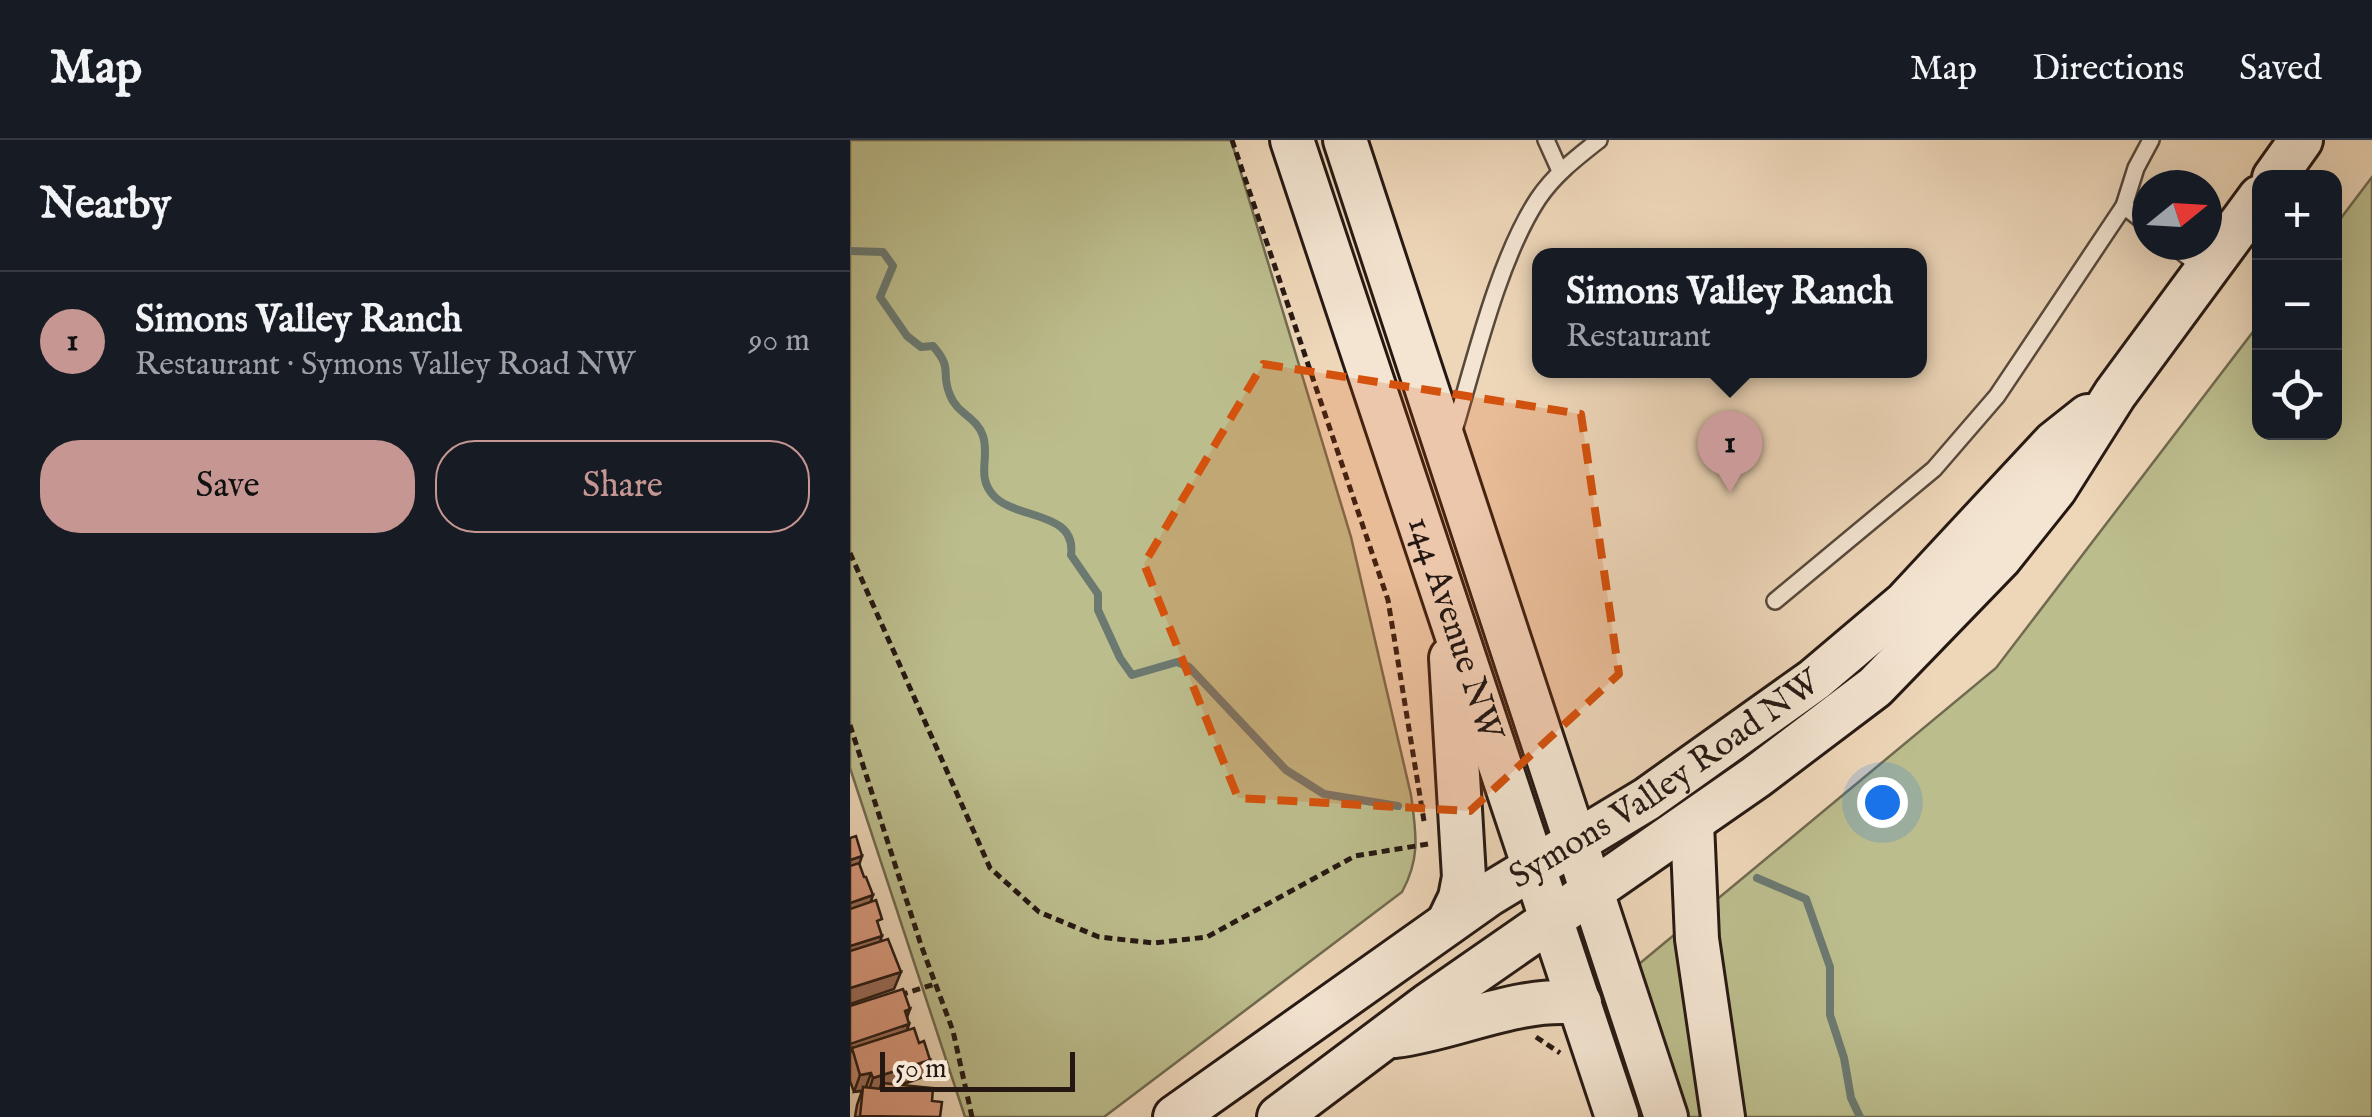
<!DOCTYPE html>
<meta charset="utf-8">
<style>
body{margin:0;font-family:"IM FELL English",serif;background:#20242c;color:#f1f3f6}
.controls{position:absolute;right:30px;top:30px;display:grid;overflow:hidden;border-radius:20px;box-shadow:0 10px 40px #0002}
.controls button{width:90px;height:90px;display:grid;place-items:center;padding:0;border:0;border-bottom:2px solid #363941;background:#171b24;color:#f1f3f6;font:50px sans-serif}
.compass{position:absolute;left:1282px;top:30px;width:90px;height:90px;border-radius:50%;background:#171b24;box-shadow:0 10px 40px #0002;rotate:72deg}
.scale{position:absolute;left:30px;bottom:25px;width:195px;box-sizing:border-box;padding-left:10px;border:5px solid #251813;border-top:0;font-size:28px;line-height:35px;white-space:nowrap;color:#251813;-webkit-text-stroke:8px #f4e5d2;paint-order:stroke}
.you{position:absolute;left:1032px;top:662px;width:35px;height:35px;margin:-25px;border:8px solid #fff;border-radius:50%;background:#1a73e8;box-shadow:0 0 0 15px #1a73e833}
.badge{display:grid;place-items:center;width:65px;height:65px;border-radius:50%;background:#c59692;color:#111;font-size:32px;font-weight:700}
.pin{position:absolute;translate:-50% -82px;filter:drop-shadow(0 2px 5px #0008)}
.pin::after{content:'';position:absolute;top:52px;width:35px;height:30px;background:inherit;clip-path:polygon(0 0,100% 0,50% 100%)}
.popup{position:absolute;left:682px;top:108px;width:395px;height:130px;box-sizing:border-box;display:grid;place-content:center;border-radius:20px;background:#171b24;filter:drop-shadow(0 2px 8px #0005);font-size:32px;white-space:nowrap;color:#9ea1a6}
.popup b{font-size:38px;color:#f1f3f6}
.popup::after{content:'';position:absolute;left:50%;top:100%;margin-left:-20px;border:20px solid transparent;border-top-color:#171b24}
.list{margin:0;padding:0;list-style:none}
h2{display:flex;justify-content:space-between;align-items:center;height:130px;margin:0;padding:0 40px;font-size:42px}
h2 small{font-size:32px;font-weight:400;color:#9ea1a6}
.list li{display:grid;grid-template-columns:65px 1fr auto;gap:30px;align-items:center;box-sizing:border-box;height:140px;padding:0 40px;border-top:2px solid #363941}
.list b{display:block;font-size:38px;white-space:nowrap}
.list p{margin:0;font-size:32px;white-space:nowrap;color:#9ea1a6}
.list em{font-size:32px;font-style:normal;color:#9ea1a6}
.actions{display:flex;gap:20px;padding:30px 40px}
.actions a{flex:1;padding:22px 0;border:2px solid #c59692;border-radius:40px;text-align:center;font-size:35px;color:#c59692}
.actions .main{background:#c59692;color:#111}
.icon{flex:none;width:55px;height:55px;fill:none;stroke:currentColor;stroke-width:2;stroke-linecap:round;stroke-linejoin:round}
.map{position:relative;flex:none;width:1522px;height:977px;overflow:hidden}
header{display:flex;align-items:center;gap:60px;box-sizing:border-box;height:140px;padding:0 50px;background:#171b24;border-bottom:2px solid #363941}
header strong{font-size:48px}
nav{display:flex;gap:55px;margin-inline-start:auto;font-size:35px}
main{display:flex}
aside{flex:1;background:#171b24}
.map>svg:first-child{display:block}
</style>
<header>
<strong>Map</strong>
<nav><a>Map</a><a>Directions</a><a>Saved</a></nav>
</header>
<main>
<aside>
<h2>Nearby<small></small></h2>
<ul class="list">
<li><span class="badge">1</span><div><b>Simons Valley Ranch</b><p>Restaurant · Symons Valley Road NW</p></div><em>90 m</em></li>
</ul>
<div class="actions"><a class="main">Save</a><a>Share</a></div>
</aside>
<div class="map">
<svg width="1522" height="977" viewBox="0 0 1522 977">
<rect width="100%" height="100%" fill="#eed7b9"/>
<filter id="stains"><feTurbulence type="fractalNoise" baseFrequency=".002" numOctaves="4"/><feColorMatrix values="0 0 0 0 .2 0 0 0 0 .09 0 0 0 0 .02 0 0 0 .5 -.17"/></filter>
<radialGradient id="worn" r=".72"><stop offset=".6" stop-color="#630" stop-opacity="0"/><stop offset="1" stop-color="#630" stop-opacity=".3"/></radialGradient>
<g fill="#bcbd8d" stroke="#706a50" stroke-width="2.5">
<path d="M0,0H381L501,397L561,655C566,693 571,717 552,752L254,977H115L0,628Z"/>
<polygon points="1522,37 1522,977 769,977 730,873 1146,528 1409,184 1410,292 1484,292 1485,86"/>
</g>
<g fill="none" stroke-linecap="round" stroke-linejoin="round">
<g stroke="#6b7971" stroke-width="8">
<path d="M0,111L33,112L43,126L30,157L57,196L71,207L83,206C104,230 90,232 100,255C107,274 127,277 133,296C140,317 126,336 143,355C164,380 227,370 221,415L248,454V470L270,518L282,535L327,522L339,527L436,630L474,654L548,666"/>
<polyline points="907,738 956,759 980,827 980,875 994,918 1001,958 1010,977"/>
</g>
<g stroke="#57483c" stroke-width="20">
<g id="service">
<polyline points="696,0 710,31"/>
<polyline points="1274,66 1286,28 1301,0"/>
<polyline points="1323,105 1353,129"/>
<path d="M603,294C624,224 648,120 688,59C704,35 726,18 749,0"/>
<polyline points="925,461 1084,329 1147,256 1274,66 1297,84"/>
</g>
</g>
<g stroke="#251813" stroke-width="48">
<g id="secondary">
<path id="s1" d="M442,0L767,977"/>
<polyline points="495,0 816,977"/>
<polyline points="1424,38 1451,0"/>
<polyline points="842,683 847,799 873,977"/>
<polyline points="598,783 610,758 614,737 601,518"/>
<path d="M545,896C608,888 666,856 730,863"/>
<path id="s2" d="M325,977L638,755L797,659L964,540L1055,463L1204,303L1238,276"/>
<polyline points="429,977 578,865 906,637 1025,547 1150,418 1205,349 1265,254 1410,57"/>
</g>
</g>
<g stroke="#251813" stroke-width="5" stroke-dasharray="8 5" stroke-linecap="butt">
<polyline points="382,0 538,460 574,681"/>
<polyline points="0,413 140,728 189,772 249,797 304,803 357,797 505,716 578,704"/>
<polyline points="0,585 71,805 103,891 122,977"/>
<polyline points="50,855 85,844"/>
<polyline points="686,897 710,913"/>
</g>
<use href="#service" stroke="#f4e5d2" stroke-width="15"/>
<use href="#secondary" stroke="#f4e5d2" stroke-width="42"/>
</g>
<polygon fill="#bd866f" stroke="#251813" stroke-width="2.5" points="0,866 57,877 59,884 57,891 73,937 51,945 82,961 90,977 5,977 7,965 12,951 4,952 0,941"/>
<g fill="#9a6d5a" stroke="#251813" stroke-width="2.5">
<polygon points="12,716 6,734 0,736 0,720"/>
<polygon points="23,755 17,773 0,778 0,763"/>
<polygon points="32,796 26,813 0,821 0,806"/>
<polygon points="51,832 44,849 0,864 0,848"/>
<polygon points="60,869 54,886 59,884 53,901 2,908 0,913 0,904"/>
<polygon points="80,920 73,937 31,951 32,943 28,952 17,956 23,938"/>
<polygon points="21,933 15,950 4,952 10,935"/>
</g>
<g fill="#dc9c81" stroke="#251813" stroke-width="2.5">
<polygon points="6,696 12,716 0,720 0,698"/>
<polygon points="9,723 14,737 16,737 23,755 0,763 0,726"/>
<polygon points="26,760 32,779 27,781 32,796 0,806 0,769"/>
<polygon points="38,799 51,832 0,848 0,811"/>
<polygon points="53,849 60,869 55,871 59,884 0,904 0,866"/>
<polygon points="64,888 69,903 74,901 80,920 23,938 21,933 10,935 2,908"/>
<polygon points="32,943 83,948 82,961 92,962 90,977 10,976 13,947 31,949"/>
</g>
<path fill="#d4520d" fill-opacity="0.2" stroke="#d4520d" stroke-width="8" stroke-dasharray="20 12" stroke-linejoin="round" d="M413,224L731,274L769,534L620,671L388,658L294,424Z"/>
<g text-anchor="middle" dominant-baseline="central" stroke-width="10" stroke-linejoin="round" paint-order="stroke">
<g font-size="35" fill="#251813" stroke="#f4e5d2">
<text stroke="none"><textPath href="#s1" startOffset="515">144 Avenue NW</textPath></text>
<text stroke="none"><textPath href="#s2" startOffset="595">Symons Valley Road NW</textPath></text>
</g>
</g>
<rect width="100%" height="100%" filter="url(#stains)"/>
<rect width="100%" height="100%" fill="url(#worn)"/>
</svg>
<div class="controls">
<button>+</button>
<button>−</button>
<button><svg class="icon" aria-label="locate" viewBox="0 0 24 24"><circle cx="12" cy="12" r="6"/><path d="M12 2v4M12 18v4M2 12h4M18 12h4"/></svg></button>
</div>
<svg class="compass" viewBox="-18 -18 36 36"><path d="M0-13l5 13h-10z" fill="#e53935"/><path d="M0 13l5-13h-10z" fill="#9ea1a6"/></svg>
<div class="scale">50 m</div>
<div class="you"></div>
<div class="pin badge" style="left:880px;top:353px">1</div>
<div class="popup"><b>Simons Valley Ranch</b>Restaurant</div>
</div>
</main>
